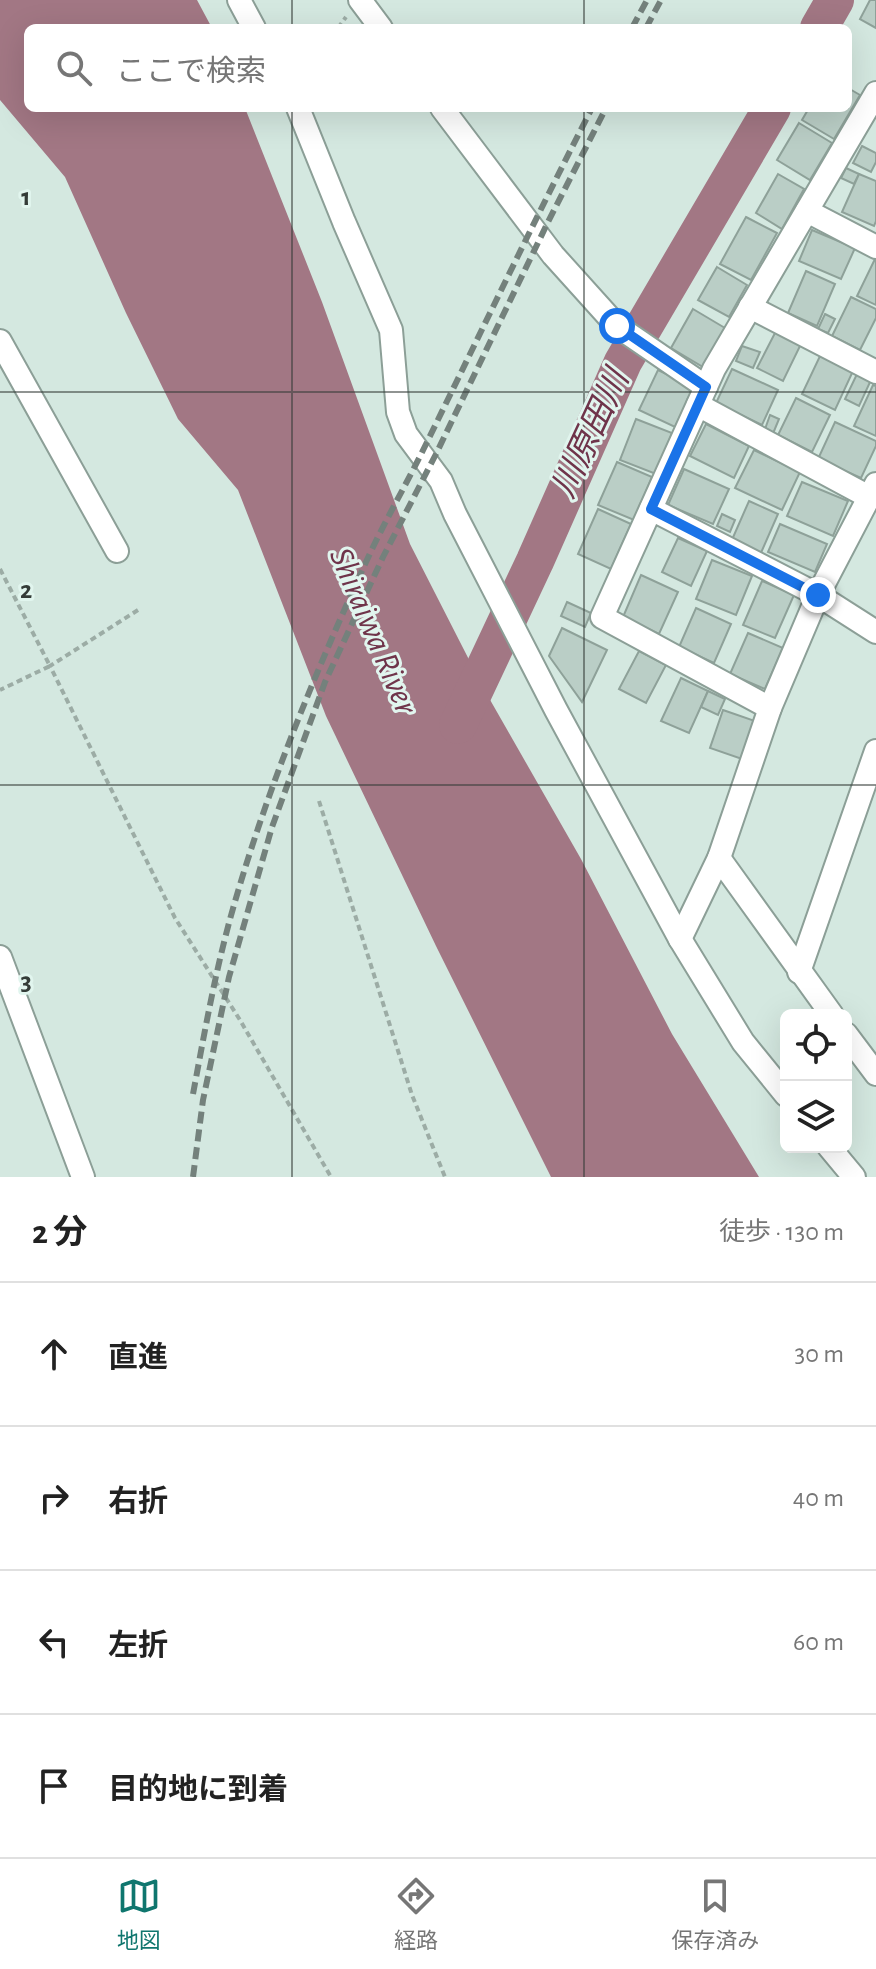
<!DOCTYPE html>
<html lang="ja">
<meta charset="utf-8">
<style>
body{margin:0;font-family:"Alegreya Sans","Noto Sans JP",sans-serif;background:#f2f2f2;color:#222}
.controls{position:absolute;right:24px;bottom:24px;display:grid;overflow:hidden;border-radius:12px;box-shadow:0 8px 32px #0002}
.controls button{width:72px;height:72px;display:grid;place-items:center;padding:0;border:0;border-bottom:2px solid #e0e0e0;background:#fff;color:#222;font:40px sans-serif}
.stop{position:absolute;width:24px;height:24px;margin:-18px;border:6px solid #1a73e8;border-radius:50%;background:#fff}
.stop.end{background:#1a73e8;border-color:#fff;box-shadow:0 2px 8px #0008}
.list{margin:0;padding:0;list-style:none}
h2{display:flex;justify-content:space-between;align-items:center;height:104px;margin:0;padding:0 32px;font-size:34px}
h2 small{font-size:26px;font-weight:400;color:#767676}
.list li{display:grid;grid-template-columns:52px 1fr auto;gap:24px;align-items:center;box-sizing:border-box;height:144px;padding:0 32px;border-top:2px solid #e0e0e0}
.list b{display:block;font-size:30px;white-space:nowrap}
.list em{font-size:26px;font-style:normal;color:#767676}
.icon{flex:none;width:44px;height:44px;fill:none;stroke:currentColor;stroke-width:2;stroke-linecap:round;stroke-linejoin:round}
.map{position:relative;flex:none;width:876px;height:1177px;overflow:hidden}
.search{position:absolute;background:#fff;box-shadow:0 8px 32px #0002;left:24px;right:24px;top:24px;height:88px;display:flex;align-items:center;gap:20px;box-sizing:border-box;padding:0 28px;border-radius:12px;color:#767676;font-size:30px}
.sheet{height:680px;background:#fff}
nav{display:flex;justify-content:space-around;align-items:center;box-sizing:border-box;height:112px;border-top:2px solid #e0e0e0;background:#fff;font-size:22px;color:#767676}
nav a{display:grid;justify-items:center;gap:4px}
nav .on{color:#0f766e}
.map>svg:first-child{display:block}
</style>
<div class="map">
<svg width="876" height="1177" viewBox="0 0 876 1177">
<rect width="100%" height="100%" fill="#d4e8e0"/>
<polygon fill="#a27784" points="0,0 197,0 212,28 28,28 28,108 245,108 322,302 410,544 485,691 581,859 672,1034 759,1177 551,1177 436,946 326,716 238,490 178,419 126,313 65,177 0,100"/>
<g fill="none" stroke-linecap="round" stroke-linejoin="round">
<g stroke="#a27784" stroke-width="38">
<polyline points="819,28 835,0"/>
<polyline points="458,725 535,561 623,362 772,108"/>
</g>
</g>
<g fill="#bacec6" stroke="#8ea199" stroke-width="2">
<polygon points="870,0 876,0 876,28 860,19"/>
<polygon points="848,88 860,95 834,139 802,120 809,108 848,108"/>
<polygon points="799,123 832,143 810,180 777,160"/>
<polygon points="862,146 876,153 876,162 871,172 853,163"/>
<polygon points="846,168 859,174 854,184 841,178"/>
<polygon points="778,174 804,189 782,229 756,213"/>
<polygon points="859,174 876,181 876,221 874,226 842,212"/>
<polygon points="746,217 777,233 751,280 720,264"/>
<polygon points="812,230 855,248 841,279 799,261"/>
<polygon points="875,259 876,260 876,305 857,296"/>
<polygon points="717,267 747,285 729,317 698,300"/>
<polygon points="806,271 835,284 817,326 788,313"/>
<polygon points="851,297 876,309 876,318 860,350 832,336"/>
<polygon points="693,309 725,328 703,367 671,348"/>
<polygon points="825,314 835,319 828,333 818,329"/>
<polygon points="776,331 801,344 783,381 757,368"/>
<polygon points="742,346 760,352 753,368 736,361"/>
<polygon points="820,356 853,371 835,410 802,394"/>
<polygon points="732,369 778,390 762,425 716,403"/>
<polygon points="658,370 694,387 675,427 639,410"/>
<polygon points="857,374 871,380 859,406 845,399"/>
<polygon points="873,385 876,386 876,436 854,426"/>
<polygon points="796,398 830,415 812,452 778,435"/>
<polygon points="770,415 779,419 772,436 764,432"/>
<polygon points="636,419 672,433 656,474 620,460"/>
<polygon points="835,422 876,441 876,446 861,478 818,459"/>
<polygon points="706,424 749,446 734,478 690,456"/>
<polygon points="754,450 800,472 782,510 735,488"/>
<polygon points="617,462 652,477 634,520 598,505"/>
<polygon points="684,469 729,489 713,524 668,505"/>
<polygon points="802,482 848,501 833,536 787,516"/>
<polygon points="749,501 778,514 760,555 731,542"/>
<polygon points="598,509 631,524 611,569 578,554"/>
<polygon points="722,514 735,520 730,532 717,526"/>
<polygon points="780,524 827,544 815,572 768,552"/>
<polygon points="678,538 707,551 691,586 662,572"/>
<polygon points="712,560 752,576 736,615 696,599"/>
<polygon points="641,575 678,592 659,634 623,617"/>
<polygon points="762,581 794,595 775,638 743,625"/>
<polygon points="567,602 591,613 585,627 561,616"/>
<polygon points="696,608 731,624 714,663 679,647"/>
<polygon points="562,628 607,650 582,702 549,656"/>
<polygon points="748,633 783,648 765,689 730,674"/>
<polygon points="639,651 666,665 646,703 619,689"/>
<polygon points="681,678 708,691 689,733 661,721"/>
<polygon points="708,691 725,699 718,715 701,707"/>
<polygon points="723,710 755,721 742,759 710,748"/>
</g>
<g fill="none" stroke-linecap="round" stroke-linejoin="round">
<g stroke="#8c9f97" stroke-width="26">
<g id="minor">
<polyline points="239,0 254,28"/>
<polyline points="360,0 381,28"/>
<polyline points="298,108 344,222 391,330 398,412 406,434 441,481 455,514 556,710 680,939 743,1042 786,1095"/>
<polyline points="442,108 553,255 617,326 706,387"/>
<polyline points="807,211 876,247"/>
<polyline points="750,307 876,372"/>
<polyline points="0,341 117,551"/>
<polyline points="698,405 869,497"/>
<polyline points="651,509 818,595 876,632"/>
<polyline points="770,708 602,617 714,369 876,93"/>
<polyline points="719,858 832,1015"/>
<polyline points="680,939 719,858 770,708 818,595 876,484"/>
<polyline points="0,957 83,1177"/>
<polyline points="799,972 876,751"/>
<polyline points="846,1034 876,1074"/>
<polyline points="829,1147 854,1177"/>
</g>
</g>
<g stroke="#9caca5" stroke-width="4" stroke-dasharray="6 4" stroke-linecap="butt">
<polyline points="338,28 346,17"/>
<polyline points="0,569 50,666 0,690"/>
<polyline points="138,610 50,666 175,918 240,1020 331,1177"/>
<polyline points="319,801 412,1095 445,1177"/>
</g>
<use href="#minor" stroke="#fff" stroke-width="22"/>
<g stroke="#74817c" stroke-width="6" stroke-dasharray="12 6" stroke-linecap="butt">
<polyline points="632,28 647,0"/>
<polyline points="646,28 661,0"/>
<path d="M193,1094C205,1030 216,967 234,905C268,787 315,673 366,562C385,520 409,480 429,438C483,328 536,217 592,108"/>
<polyline points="193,1177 203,1100 229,977 272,827 325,682 383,557 436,454 548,222 606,108"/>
</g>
</g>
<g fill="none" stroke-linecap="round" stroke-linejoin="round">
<polyline stroke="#1a73e8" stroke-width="10" points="617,326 706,387 651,509 818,595"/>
</g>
<path fill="none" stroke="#343c38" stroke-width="2" stroke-opacity="0.55" d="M292,0V28M584,0V28M292,108V1177M584,108V1177M0,392H876M0,785H876"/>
<g text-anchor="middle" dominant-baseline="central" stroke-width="6" stroke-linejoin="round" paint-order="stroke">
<g font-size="34" font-style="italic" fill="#6f344a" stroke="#e1f5ee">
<text transform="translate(591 434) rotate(-65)">川原田川</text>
<text transform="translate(373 631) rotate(67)">Shiraiwa River</text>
</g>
</g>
<g font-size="26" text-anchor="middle" font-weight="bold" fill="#343c38" stroke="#e1f5ee" stroke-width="6" stroke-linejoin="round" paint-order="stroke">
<text x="26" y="205">1</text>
<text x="26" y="598">2</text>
<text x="26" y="990">3</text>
</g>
</svg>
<div class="controls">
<button><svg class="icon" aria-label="locate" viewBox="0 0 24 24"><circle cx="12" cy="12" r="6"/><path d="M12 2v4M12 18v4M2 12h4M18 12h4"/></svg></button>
<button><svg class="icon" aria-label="layers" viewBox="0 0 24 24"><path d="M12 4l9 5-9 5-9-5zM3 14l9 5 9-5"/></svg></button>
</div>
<div class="stop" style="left:617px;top:326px"></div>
<div class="stop end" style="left:818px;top:595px"></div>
<div class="search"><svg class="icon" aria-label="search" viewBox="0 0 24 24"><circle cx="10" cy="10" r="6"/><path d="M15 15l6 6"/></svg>ここで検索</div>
</div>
<section class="sheet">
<h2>2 分<small>徒歩 · 130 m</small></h2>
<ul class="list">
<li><svg class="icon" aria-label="ahead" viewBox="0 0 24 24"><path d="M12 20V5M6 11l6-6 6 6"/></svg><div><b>直進</b></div><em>30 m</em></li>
<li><svg class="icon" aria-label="right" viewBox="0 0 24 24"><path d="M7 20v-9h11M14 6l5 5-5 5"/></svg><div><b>右折</b></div><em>40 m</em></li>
<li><svg class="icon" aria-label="left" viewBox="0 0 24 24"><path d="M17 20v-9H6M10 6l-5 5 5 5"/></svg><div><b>左折</b></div><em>60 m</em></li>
<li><svg class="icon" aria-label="arrive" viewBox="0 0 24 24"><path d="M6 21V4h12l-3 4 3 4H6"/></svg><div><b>目的地に到着</b></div></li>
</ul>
</section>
<nav>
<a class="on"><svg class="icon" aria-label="map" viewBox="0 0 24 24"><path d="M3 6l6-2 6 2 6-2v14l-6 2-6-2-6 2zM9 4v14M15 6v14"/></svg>地図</a>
<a><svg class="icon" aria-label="directions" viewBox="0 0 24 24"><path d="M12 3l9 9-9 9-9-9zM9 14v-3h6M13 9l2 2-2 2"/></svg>経路</a>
<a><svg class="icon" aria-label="saved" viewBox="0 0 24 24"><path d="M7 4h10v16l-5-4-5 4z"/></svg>保存済み</a>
</nav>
